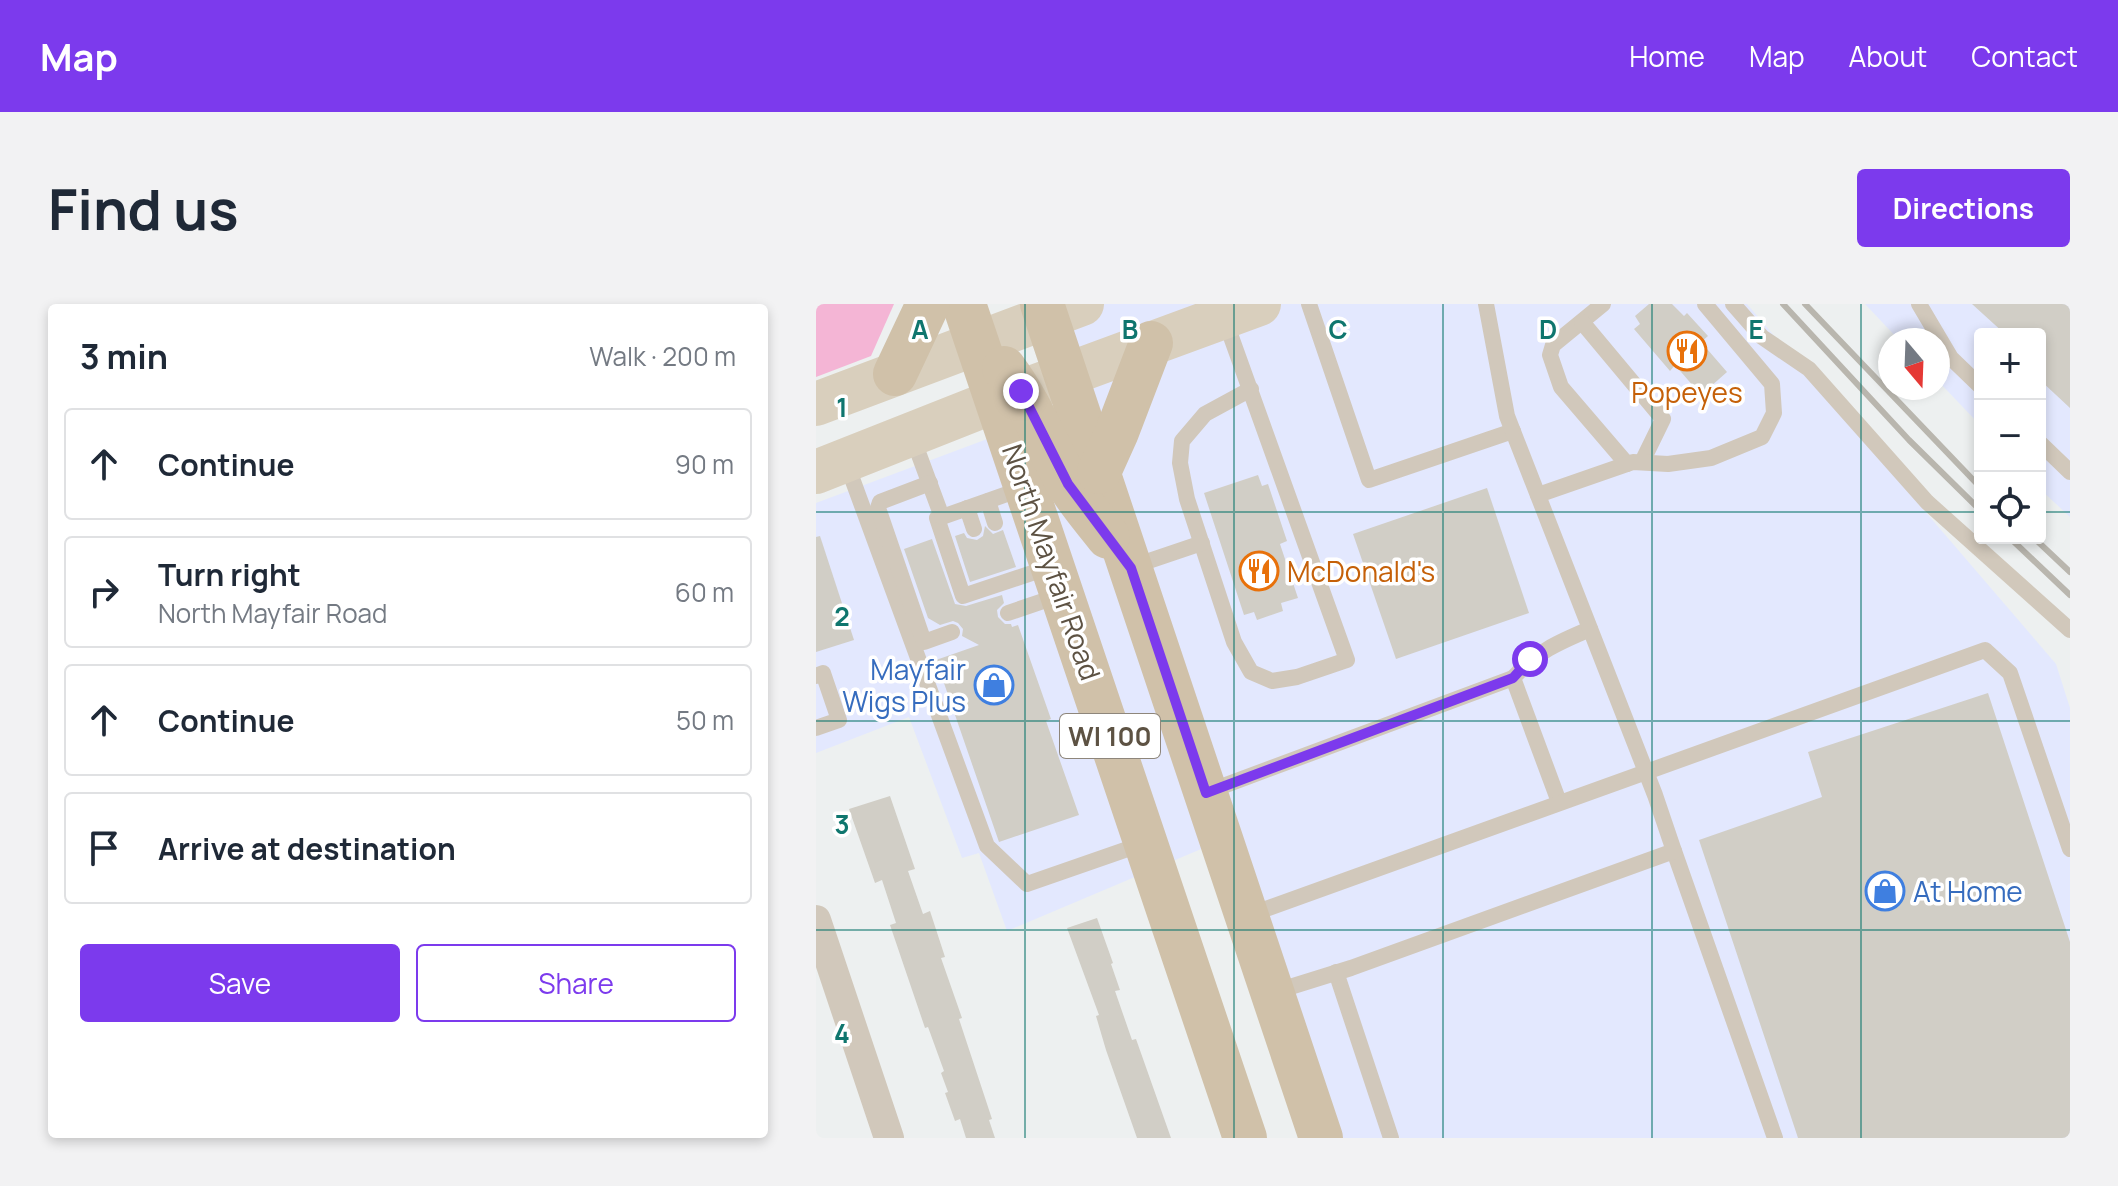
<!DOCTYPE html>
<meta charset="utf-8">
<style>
body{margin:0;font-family:Manrope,sans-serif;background:#f2f2f3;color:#1f2937}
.controls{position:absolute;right:24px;top:24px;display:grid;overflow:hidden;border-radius:8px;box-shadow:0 4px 12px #0003}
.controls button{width:72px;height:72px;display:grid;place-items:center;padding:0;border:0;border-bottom:2px solid #e0e1e3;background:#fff;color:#1f2937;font:40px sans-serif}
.compass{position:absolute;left:1062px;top:24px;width:72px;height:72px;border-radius:50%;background:#fff;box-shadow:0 4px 12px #0003;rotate:161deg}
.stop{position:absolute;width:24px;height:24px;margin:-18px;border:6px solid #7c3aed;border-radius:50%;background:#fff}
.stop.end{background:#7c3aed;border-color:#fff;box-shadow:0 2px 8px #0008}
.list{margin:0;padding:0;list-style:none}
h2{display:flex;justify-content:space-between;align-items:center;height:104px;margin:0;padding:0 32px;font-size:34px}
h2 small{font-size:26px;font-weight:400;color:#747a83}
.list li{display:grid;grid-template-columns:52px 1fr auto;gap:24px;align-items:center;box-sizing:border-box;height:112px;margin:0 16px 16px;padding:0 16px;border:2px solid #e0e1e3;border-radius:8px}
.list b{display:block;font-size:30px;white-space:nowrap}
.list p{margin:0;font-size:26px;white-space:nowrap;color:#747a83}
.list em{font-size:26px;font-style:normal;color:#747a83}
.actions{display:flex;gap:16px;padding:24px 32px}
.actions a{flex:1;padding:18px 0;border:2px solid #7c3aed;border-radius:8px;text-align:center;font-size:28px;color:#7c3aed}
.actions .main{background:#7c3aed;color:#fff}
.icon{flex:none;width:44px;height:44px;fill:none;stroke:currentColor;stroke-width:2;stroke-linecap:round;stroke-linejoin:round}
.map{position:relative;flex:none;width:1254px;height:834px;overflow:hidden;border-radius:8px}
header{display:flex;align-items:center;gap:48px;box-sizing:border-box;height:112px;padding:0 40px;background:#7c3aed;color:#fff}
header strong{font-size:38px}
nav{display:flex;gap:44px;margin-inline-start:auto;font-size:28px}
.intro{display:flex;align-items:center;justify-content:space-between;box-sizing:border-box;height:192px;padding:0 48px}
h1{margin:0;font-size:56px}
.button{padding:20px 36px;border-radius:8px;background:#7c3aed;color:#fff;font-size:28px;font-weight:700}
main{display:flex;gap:48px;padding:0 48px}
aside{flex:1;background:#fff;border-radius:8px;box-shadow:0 4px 12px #0003}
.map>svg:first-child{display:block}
</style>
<header>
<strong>Map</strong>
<nav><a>Home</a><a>Map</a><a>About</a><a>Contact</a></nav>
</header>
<div class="intro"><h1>Find us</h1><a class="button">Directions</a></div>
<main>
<aside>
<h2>3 min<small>Walk · 200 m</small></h2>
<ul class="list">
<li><svg class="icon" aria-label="ahead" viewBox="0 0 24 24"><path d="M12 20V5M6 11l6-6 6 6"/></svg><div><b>Continue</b></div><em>90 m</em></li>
<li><svg class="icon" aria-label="right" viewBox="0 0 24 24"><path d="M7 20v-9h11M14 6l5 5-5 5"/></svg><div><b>Turn right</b><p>North Mayfair Road</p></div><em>60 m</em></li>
<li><svg class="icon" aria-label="ahead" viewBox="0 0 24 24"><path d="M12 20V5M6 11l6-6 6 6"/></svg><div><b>Continue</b></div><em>50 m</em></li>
<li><svg class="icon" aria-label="arrive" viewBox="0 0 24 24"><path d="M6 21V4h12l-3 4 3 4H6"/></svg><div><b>Arrive at destination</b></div></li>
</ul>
<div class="actions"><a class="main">Save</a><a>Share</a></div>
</aside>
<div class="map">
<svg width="1254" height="834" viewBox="0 0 1254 834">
<rect width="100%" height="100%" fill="#edf0f0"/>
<g fill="#e3e8fe">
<polygon points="245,0 931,0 1240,360 1254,404 1254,834 524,834 423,529 191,627 163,549 146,554 93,413 0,449 0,199 278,95"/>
<polygon points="1049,0 1254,0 1254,213 1224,185 1224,30 1164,30 1164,121 1122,77 1122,36 1083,36"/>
</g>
<polygon fill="#f4b5d5" points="0,0 78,0 55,52 0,73"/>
<g fill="#d1cec6">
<polygon points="833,0 856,0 868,12 871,9 892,32 885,38 911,68 885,91 859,61 854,67 818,25 824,20 819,12"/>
<polygon points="1156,0 1254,0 1254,104 1224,76 1224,30 1189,30"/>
<polygon points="442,171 446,182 452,180 471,237 464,240 482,294 465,299 467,307 441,316 438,308 428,311 388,189"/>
<polygon points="671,184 713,309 580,355 537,230"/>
<polygon points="169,222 177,230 187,226 200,263 154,278 139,232 148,229 151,234 161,236 167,232"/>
<polygon points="4,232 38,336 0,348 0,233"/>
<polygon points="116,235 139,300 150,302 186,291 188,299 181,306 182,313 189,320 195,320 196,323 202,321 235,415 230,417 263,511 183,538 120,356 163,341 146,332 147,325 142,319 137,317 124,321 112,314 88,245"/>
<polygon points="1172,389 1254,638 1254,834 982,834 883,536 1006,493 992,448"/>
<polygon points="74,492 99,565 92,567 107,610 114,607 129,653 125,654 146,714 143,715 176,815 173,816 179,834 150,834 144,815 139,817 129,789 132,788 125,769 128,767 112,723 109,724 74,621 80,619 66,576 59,579 33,505"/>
<polygon points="281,614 297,659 295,660 304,686 299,687 316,736 320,735 355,834 321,834 290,746 280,712 283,711 251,624"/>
</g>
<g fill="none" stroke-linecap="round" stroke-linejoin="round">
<g stroke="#d1c8bb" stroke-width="16">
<polyline points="493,0 553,176 697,127"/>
<polyline points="787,0 737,41 734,51 745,83 811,160"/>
<polyline points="917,0 946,33 993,65 1111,198 1254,326"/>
<polyline points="1103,0 1135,54 1164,82"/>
<polyline points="409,16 531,356 481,373 456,377 435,368 418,338 371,195 364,159 366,137 389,110 435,85"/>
<polyline points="766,18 847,115 826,158"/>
<polyline points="96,132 126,213 121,214 147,292 234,263"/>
<polyline points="1224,139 1254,168"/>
<polyline points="30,158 171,542 211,580 329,539"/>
<polyline points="114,179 64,198 62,204 108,338 136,328"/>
<polyline points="722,191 817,158 852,160 895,154 946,133 958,109 956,80 889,0"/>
<polyline points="172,197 179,219"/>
<polyline points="151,204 158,225"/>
<polyline points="126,213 208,184"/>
<polyline points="315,263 386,239"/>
<polyline points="192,309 245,291"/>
<polyline points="0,372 7,369 23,416 0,424"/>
<polyline points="697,374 743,498"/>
<path d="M391,488L697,374C720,348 743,338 774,325"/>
<polyline points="858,547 959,834"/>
<polyline points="433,611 1169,346 1194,369 1254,545"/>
<polyline points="520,668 575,834"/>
<polyline points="458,688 535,664 858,547 839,491 691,112 670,0"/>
</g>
<polyline stroke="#d1c8bb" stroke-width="30" points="0,616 73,834"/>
<g stroke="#d9cfbd" stroke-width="44">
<polyline points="0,100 266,0"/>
<polyline points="0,168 182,96 443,0"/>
</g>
<g stroke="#d0c1a9" stroke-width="44">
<polyline points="148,0 429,834"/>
<polyline points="226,0 505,834"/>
<path d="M188,64C215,100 230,139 251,178C262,197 278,215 292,233"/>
<polyline points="79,70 112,0"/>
<polyline points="283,168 301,128 335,39"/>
</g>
<g stroke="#b9b6ae" stroke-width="6">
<polyline points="967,0 1093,136 1164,206"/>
<polyline points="989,0 1164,183"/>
<polyline points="1194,234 1254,291"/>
<polyline points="1218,234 1254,268"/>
</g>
</g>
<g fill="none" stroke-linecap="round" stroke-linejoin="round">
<polyline stroke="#7c3aed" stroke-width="10" points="205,87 252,180 315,264 390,489 697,374 714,355"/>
</g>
<path fill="none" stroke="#0f766e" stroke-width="2" stroke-opacity="0.55" d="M209,0V834M418,0V834M627,0V834M836,0V834M1045,0V834M0,208H1164M1224,208H1254M0,417H1254M0,626H1254"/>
<defs>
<g id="restaurant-ring" transform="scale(2)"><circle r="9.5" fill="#fff" stroke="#e8710a" stroke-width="1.5"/><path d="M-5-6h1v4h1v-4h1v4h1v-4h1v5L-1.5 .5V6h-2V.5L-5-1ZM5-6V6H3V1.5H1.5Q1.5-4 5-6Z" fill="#e8710a"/></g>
<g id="shop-ring" transform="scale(2)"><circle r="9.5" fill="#fff" stroke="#3f7fe0" stroke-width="1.5"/><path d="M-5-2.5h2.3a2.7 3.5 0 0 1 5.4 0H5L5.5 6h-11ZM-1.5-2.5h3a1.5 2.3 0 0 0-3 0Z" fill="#3f7fe0"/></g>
</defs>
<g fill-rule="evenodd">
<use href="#restaurant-ring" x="871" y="47"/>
<use href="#restaurant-ring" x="443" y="267"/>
<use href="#shop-ring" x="178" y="381"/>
<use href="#shop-ring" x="1069" y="587"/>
</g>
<g text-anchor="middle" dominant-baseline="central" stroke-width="7" stroke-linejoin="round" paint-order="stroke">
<rect fill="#fff" stroke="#8e867b" stroke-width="2" x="244" y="410" width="100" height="44" rx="6"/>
<g font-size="26" font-weight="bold" fill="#5d5243">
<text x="294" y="432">WI 100</text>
</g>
<g font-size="28" fill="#c56008" stroke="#fff">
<text x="871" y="88">Popeyes</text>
<text x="471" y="267" text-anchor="start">McDonald's</text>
</g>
<g font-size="28" fill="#5d5243" stroke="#fff">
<text transform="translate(236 258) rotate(71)">North Mayfair Road</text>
</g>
<g font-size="28" fill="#366cbe" stroke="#fff" text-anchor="end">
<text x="150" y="365">Mayfair<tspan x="150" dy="32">Wigs Plus</tspan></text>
<text x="1097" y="587" text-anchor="start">At Home</text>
</g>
</g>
<g font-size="26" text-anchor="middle" font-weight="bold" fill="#0f766e" stroke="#fff" stroke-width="7" stroke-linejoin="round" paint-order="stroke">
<text x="104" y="35">A</text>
<text x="314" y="35">B</text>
<text x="522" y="35">C</text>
<text x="732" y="35">D</text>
<text x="940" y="35">E</text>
<text x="26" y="113">1</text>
<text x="26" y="322">2</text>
<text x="26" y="530">3</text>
<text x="26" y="739">4</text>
</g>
</svg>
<div class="controls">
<button>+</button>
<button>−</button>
<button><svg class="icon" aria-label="locate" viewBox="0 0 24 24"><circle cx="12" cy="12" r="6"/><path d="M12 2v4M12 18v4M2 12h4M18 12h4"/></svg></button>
</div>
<svg class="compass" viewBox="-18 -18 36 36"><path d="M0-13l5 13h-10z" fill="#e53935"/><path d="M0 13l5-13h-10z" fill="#747a83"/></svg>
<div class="stop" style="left:714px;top:355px"></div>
<div class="stop end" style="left:205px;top:87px"></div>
</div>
</main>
